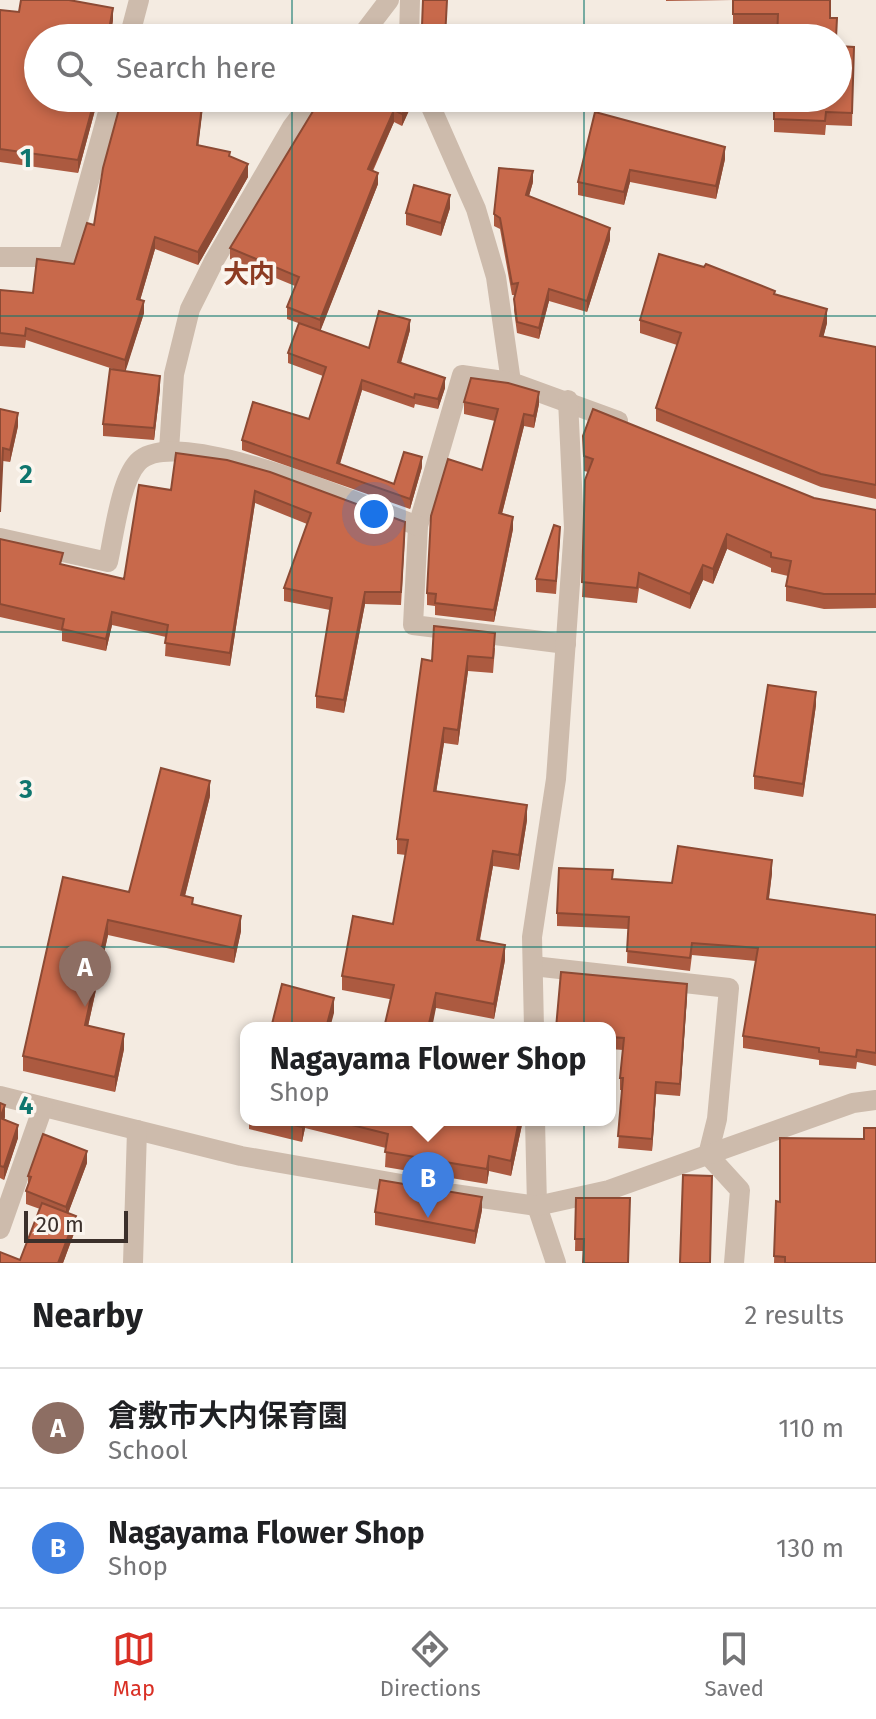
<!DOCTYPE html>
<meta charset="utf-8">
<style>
body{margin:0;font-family:"Fira Sans","Noto Sans JP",sans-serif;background:#f6f6f6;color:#202124}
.scale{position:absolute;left:24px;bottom:20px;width:104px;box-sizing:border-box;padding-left:8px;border:4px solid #3b302b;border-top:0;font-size:22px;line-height:28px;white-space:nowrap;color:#3b302b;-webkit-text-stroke:6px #fbf5ee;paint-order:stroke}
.you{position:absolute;left:374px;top:514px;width:28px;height:28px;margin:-20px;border:6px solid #fff;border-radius:50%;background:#1a73e8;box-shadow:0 0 0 12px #1a73e833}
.badge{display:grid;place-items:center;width:52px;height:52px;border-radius:50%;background:#d93025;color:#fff;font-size:26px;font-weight:700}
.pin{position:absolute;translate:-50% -66px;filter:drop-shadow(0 2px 4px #0008)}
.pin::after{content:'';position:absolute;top:42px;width:28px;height:24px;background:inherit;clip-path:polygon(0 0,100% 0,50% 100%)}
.popup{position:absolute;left:240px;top:1022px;width:376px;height:104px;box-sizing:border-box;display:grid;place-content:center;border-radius:16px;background:#fff;filter:drop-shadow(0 2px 6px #0005);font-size:26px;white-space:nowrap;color:#757577}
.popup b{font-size:30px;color:#202124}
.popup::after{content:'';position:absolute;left:50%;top:100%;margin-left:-16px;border:16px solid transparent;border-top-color:#fff}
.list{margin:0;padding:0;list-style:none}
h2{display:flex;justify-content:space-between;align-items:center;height:104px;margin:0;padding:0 32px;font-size:34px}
h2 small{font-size:26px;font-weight:400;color:#757577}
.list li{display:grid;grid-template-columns:52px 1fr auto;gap:24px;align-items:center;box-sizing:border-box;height:120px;padding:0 32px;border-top:2px solid #e0e0e0}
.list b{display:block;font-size:30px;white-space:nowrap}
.list p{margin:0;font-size:26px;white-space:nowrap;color:#757577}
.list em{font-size:26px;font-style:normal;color:#757577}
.icon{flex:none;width:44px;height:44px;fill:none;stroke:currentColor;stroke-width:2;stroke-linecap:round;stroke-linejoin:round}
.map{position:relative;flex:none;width:876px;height:1263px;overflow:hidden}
.search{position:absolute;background:#fff;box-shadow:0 4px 12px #0003;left:24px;right:24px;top:24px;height:88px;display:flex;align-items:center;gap:20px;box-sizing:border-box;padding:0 28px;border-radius:44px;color:#757577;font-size:30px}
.sheet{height:344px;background:#fff}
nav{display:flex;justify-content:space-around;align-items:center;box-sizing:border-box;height:112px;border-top:2px solid #e0e0e0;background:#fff;font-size:22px;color:#757577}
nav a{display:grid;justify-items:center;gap:4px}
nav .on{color:#d93025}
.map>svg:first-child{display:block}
</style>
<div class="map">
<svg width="876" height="1263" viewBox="0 0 876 1263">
<rect width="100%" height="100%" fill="#f4ebe1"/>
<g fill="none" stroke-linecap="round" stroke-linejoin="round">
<g stroke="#cdbbac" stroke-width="20">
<polyline points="129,38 139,0"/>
<polyline points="360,38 389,0"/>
<polyline points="409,38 410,0"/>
<polyline points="427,98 476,209 496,277 511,382 618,421"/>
<polyline points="0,257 68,257 112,98"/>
<polyline points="511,382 462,375 418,526 413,625 566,644"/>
<polyline points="169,450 174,374 190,309 214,261 292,127 314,98"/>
<path d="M0,538L108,562C114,536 120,481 138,462C176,422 369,508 418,526"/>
<polyline points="533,966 729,988 717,1119 708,1155 740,1190 734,1263"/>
<polyline points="534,1028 532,937 556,779 574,528 568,400"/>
<polyline points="0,1096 241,1156 407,1185"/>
<polyline points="535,1120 537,1206 556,1263"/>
<polyline points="454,1194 537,1206 609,1190 853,1103 876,1100"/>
<polyline points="0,1229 43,1107"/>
<polyline points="133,1263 137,1130"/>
</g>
</g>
<g fill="#ac5a40">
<polygon points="666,0 830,0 830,18 837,18 837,38 777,38 778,27 733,28 733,0 666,1"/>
<polygon points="0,10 113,20 110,38 38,38 38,98 95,110 78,173 0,162"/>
<polygon points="854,47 852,126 826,125 825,135 774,132 774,98"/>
<polygon points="321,98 414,98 402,126 394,122 373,171 378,184 320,331 369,348 410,330 401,363 445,388 438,409 415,404 414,408 362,390 340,464 394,484 422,467 410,509 242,450 242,440 309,419 323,376 288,363 288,353 301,324 287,319 287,307 295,286 230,259 230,248"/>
<polygon points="595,112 725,159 716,199 630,182 624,205 578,195 578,182"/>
<polygon points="198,145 230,157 248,177 198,265 155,249 140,300 144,313 125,371 160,389 154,440 103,436 103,424 119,371 26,340 25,348 0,346 0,290 33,293 74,264 94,225"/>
<polygon points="533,182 529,196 610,240 587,312 549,301 539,339 517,333 514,310 515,295 512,295 500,229 494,226 494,214"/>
<polygon points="450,208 441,236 406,225 406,213"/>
<polygon points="775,294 827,323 823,337 876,347 876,499 821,487 656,421 656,408 677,345 640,333 640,320"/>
<polygon points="464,402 539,404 534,428 524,426 502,514 513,529 494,622 435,615 435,606 427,605 427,593 482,470 495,421 464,414"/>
<polygon points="0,409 18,426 10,462 3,461"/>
<polygon points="583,436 814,498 876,510 876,608 824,609 786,601 786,586 788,576 771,572 771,568 727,549 713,584 703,580 690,609 639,588 637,603 582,597 588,472 584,471"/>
<polygon points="176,453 405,535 401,605 365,604 344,713 316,708 316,696 330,610 284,601 284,588 307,524 255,503 230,666 165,656 166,637 112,625 106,651 62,641 62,631 0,617 0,539 63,565 124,579 171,490"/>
<polygon points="560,539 556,594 536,592 536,579"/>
<polygon points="495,648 493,673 468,671 458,745 444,743 436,792 527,820 519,870 493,866 480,940 505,960 494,1019 342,990 342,976 393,924 406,855 397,854 397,839 432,661"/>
<polygon points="816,705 803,797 754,789 754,776"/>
<polygon points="210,796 185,896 193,905 241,931 234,963 108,935 88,1026 124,1049 115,1092 23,1071 23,1056 63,877 129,892"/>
<polygon points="772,873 769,899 876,915 876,1066 857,1062 856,1069 819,1065 819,1060 743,1048 743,1036 756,961 692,955 690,971 627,963 628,929 557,926 557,913 613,879 672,883"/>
<polygon points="687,996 680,1096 656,1094 652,1151 618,1148 622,1090 620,1090 620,1078 623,1050 610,1049 610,1028"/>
<polygon points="0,1103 5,1117 4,1120 18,1138 4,1180 0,1178"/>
<polygon points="249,1120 523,1120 511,1176 489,1171 487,1184 385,1167 386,1148 305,1128 302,1142 249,1129"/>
<polygon points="864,1139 876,1263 774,1263 776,1201 780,1202"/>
<polygon points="87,1163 68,1213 76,1228 63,1263 0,1263 20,1260 40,1209 26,1204 26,1191 28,1185 28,1176"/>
<polygon points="576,1198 630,1198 584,1251 575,1251"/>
<polygon points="482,1210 475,1244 375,1225 375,1212"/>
</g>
<g fill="#8c4a34">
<polygon points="113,8 113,20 110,38 108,38"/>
<polygon points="95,98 95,110 78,173 78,160"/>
<polygon points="203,98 204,98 197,157 197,145"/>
<polygon points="410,98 414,98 414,100 402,126 402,114"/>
<polygon points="394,110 394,122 368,180 368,169"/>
<polygon points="725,147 725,159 716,199 716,186"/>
<polygon points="248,164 248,177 198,265 198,252"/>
<polygon points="630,170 630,182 624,205 624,192"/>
<polygon points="533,171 533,182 526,206 526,195"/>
<polygon points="378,173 378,184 320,332 320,320"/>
<polygon points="450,195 450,208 441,236 441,223"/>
<polygon points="610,228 610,240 587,312 587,301"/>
<polygon points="155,237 155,249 137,311 137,299"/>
<polygon points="549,289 549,301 539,339 539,328"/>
<polygon points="144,301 144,313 125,373 125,360"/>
<polygon points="827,309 827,323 820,350 820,336"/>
<polygon points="410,320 410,330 398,372 398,362"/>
<polygon points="160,376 160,389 154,440 154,428"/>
<polygon points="445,378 445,388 438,409 438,399"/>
<polygon points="362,380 362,390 337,473 337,463"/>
<polygon points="539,392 539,404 534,428 534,416"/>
<polygon points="18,413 18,426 10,462 10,450"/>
<polygon points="524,414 524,426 499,525 499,513"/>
<polygon points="422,457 422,467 410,509 410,499"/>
<polygon points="255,491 255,503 230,666 230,653"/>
<polygon points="513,517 513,529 494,622 494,610"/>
<polygon points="727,534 727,549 713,584 713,569"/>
<polygon points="703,565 703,580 690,609 690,594"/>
<polygon points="365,592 365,604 344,713 344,700"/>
<polygon points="112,612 112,625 106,651 106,639"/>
<polygon points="468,656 468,671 458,745 458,730"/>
<polygon points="816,692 816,705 803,797 803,784"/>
<polygon points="444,728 444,743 434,806 434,791"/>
<polygon points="210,781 210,796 181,911 181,895"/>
<polygon points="527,805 527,820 519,870 519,855"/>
<polygon points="493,851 493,866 477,954 477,940"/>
<polygon points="772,860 772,873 767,911 767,899"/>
<polygon points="241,916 241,931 234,963 234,948"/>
<polygon points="108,920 108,935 85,1040 85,1025"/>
<polygon points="505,945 505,960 494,1019 494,1004"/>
<polygon points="687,984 687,996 680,1096 680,1084"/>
<polygon points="436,993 436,1008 432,1028 428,1028"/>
<polygon points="334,998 334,1013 330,1028 326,1028"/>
<polygon points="124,1034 124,1049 115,1092 115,1077"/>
<polygon points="656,1082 656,1094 652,1151 652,1139"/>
<polygon points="5,1105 5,1117 0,1131 0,1118"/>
<polygon points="304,1120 305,1120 305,1128 302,1142 302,1127"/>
<polygon points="519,1120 523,1120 511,1176 511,1161"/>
<polygon points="18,1125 18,1138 4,1180 4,1167"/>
<polygon points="87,1151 87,1163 66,1219 66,1207"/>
<polygon points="489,1156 489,1171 487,1184 487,1169"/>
<polygon points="482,1197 482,1210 475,1244 475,1231"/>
<polygon points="76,1216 76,1228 63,1263 58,1263"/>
</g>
<g fill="#c8694b" stroke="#8c4a34" stroke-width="2">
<polygon points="21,0 69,0 113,8 108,35 63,28 61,38 38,38 38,98 95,98 78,160 0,149 0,10 19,12"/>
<polygon points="423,0 447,0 445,38 414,38 422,26"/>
<polygon points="733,0 830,0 830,18 837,18 836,38 777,38 778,14 733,14"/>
<polygon points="180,25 232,32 232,38 178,38"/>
<polygon points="838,46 854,47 852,113 826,112 825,121 774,119 774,98 838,98"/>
<polygon points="122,98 148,100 148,98 203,98 197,145 230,152 229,156 248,164 198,252 155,237 137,299 144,301 125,360 26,328 25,336 0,333 0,290 33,293 37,259 74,264 87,223 94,225 103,168"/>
<polygon points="321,98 410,98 402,114 394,110 368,169 378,173 320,320 287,307 299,277 230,248"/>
<polygon points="595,112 725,147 716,186 630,170 624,192 578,182"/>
<polygon points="499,168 533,171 526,195 610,228 587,301 549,289 539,328 517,322 514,299 518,283 512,284 500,218 494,214"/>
<polygon points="414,185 450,195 441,223 406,213"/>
<polygon points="659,254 704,267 706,264 775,291 774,294 827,309 820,336 876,347 876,485 821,474 656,408 681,333 640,320"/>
<polygon points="379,311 410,320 398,362 445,378 438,399 415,394 414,398 362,380 337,463 394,484 404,452 422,457 410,499 242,440 253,402 309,419 326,367 288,353 299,323 369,348"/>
<polygon points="110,369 160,376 154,428 103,424"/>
<polygon points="471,378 508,383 539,392 534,416 524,414 499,513 513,517 494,610 435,603 436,594 427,593 431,516 448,459 482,470 498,409 464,402"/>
<polygon points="0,409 18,413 10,450 3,448 0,512"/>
<polygon points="593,409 814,498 876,510 876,594 824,594 786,586 791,561 771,557 771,553 727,534 713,569 703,565 690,594 639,573 637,588 582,582 585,480 593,459 584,456 583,436"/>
<polygon points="176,453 227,460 270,472 405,522 401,592 365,592 344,700 316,696 332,598 284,588 311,513 255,491 230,653 165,643 168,625 112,612 106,639 62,629 64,619 0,604 0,539 63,553 60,564 124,579 139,485 171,490"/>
<polygon points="554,525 560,527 556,581 536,579"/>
<polygon points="434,626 495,633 493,658 468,656 458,730 444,728 434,791 527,805 519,855 493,851 477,940 505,945 494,1004 436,993 428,1028 384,1028 394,985 342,976 353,916 393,924 408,840 397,839 422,659 432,661"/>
<polygon points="768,685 816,692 803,784 754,776"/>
<polygon points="161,768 210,781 181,895 193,898 192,904 241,916 234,948 108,920 85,1025 124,1034 115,1077 23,1056 63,877 129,892"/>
<polygon points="678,846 772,860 767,899 876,915 876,1053 857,1050 856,1057 819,1052 819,1048 743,1036 758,948 692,943 690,958 627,951 629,917 557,913 559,868 613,870 612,879 672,883"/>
<polygon points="561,972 687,984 680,1084 656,1082 652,1139 618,1136 623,1078 620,1078 624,1038 610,1037 610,1028 556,1028"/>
<polygon points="282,984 334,998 326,1028 271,1028"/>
<polygon points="0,1103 5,1105 0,1118 18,1125 4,1167 0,1166"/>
<polygon points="273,1120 304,1120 302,1127"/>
<polygon points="332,1120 519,1120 511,1161 489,1156 487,1169 385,1152 388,1134"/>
<polygon points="864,1128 876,1128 876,1263 785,1263 785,1257 774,1256 776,1201 780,1202 780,1138 864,1139"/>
<polygon points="43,1134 87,1151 66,1207 26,1191 31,1177 28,1176"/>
<polygon points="683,1175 712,1176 710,1263 680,1263"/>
<polygon points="380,1180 482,1197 475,1231 375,1212"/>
<polygon points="576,1198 630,1198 628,1263 583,1263 584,1239 575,1239"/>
<polygon points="42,1203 76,1216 58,1263 0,1263 0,1252 20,1260"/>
</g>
<path fill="none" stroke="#0f766e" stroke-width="2" stroke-opacity="0.55" d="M292,0V38M584,0V38M292,98V1263M584,98V1263M0,316H876M0,632H876M0,947H876"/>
<g text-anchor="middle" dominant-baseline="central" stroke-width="7" stroke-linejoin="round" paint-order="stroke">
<g font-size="26" font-weight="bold" fill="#8c3b22" stroke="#fbf5ee">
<text x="249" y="274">大内</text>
</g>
</g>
<g font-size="26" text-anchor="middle" font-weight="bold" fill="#0f766e" stroke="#fbf5ee" stroke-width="7" stroke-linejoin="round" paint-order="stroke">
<text x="26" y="167">1</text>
<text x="26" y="483">2</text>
<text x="26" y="798">3</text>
<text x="26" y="1114">4</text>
</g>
</svg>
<div class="scale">20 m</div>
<div class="you"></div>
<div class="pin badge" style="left:85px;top:1007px;background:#8d6e63">A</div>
<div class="pin badge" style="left:428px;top:1218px;background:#3f7fe0">B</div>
<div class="popup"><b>Nagayama Flower Shop</b>Shop</div>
<div class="search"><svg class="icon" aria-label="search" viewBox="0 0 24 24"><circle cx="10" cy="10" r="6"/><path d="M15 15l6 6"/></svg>Search here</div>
</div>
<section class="sheet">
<h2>Nearby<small>2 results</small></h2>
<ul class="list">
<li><span class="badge" style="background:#8d6e63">A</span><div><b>倉敷市大内保育園</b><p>School</p></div><em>110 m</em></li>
<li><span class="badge" style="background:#3f7fe0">B</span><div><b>Nagayama Flower Shop</b><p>Shop</p></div><em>130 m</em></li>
</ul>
</section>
<nav>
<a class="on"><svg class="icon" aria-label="map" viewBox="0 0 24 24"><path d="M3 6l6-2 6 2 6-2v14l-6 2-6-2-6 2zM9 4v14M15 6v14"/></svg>Map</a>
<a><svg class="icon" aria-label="directions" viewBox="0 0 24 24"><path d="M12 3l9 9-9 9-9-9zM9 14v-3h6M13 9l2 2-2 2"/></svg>Directions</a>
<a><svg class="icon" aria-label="saved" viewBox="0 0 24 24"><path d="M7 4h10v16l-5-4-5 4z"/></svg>Saved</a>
</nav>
